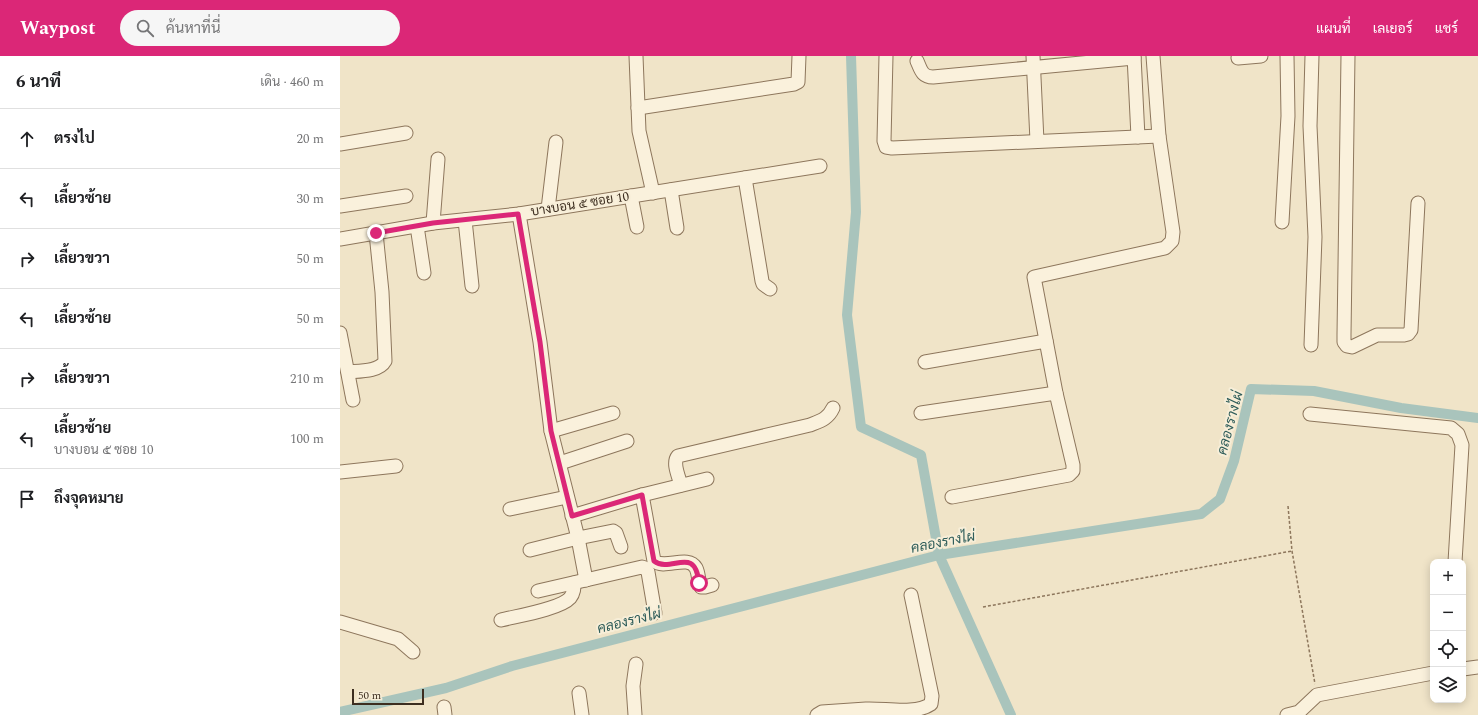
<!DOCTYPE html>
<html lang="th">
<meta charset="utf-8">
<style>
body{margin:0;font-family:Spectral,Sarabun,serif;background:#f6f6f6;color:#202124}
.controls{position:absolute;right:12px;bottom:12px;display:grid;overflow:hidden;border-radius:8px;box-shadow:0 2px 10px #0003}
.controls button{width:36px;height:36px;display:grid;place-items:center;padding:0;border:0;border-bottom:1px solid #e0e0e0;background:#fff;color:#202124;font:20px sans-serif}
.scale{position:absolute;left:12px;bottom:10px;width:72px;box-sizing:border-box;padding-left:4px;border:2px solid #3d2e20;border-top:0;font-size:11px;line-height:14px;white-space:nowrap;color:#3d2e20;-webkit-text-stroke:3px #f7eed8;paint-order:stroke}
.stop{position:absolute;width:12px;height:12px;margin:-9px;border:3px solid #db2777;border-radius:50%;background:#fff}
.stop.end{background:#db2777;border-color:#fff;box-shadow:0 1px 4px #0008}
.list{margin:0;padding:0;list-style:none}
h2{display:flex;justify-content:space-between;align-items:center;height:52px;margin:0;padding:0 16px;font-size:17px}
h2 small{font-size:13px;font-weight:400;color:#757577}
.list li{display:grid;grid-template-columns:26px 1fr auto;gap:12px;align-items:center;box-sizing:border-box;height:60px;padding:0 16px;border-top:1px solid #e0e0e0}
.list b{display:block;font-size:15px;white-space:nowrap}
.list p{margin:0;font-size:13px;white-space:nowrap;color:#757577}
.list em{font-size:13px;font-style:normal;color:#757577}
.icon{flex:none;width:22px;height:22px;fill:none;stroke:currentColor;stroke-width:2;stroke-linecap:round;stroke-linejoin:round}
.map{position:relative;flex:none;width:1138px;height:659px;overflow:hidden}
header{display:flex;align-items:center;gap:24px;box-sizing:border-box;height:56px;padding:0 20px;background:#db2777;color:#fff}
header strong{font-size:19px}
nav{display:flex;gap:22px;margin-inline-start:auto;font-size:14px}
.search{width:280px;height:36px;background:#f6f6f6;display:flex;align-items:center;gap:10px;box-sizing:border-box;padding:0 14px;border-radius:22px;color:#757577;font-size:15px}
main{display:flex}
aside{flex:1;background:#fff}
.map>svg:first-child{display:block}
</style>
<header>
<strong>Waypost</strong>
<div class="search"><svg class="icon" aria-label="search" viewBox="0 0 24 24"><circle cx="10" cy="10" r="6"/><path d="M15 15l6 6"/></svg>ค้นหาที่นี่</div>
<nav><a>แผนที่</a><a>เลเยอร์</a><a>แชร์</a></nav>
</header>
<main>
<aside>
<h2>6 นาที<small>เดิน · 460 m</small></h2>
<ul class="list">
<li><svg class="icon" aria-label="ahead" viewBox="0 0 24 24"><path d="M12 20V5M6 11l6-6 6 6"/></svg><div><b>ตรงไป</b></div><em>20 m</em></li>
<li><svg class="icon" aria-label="left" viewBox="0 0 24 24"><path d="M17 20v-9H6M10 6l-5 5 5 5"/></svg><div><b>เลี้ยวซ้าย</b></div><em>30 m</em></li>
<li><svg class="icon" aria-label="right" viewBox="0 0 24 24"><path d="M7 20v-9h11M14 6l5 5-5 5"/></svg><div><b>เลี้ยวขวา</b></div><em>50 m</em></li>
<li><svg class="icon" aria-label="left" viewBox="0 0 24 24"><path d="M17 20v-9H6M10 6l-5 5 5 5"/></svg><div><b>เลี้ยวซ้าย</b></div><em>50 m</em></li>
<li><svg class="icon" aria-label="right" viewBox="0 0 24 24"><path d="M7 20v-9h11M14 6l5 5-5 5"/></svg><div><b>เลี้ยวขวา</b></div><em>210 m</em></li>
<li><svg class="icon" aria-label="left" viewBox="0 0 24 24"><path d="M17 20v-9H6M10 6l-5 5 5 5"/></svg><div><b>เลี้ยวซ้าย</b><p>บางบอน ๕ ซอย 10</p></div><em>100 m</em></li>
<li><svg class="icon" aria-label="arrive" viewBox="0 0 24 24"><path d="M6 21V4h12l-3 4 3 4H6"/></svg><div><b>ถึงจุดหมาย</b></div></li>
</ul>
</aside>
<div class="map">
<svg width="1138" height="659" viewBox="0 0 1138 659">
<rect width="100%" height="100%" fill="#f0e4c8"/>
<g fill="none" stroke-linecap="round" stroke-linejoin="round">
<g stroke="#a9c4bc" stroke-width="10">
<polyline points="511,0 516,156 507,259 521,371 581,399 599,499 671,659"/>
<polyline points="0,656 106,632 172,610 599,499 861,458 880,443 894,405 911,333 974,335 1061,352 1138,362"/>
</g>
<g stroke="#8d765c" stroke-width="15">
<g id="minor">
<polyline points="296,0 299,75 313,137"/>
<polyline points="546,0 544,85 546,91 552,92 819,80"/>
<polyline points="693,0 697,85"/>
<polyline points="794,0 798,81"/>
<polyline points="1008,0 1004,279 1004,286 1007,290 1012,291 1037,279 1064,279 1068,278 1071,274 1078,147"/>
<polyline points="898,2 921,0"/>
<path d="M577,5C581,14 582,21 593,21L794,2"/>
<polyline points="298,52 454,28 458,26 459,0"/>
<polyline points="0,88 66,77"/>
<polyline points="405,122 422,225 423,228 430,233"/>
<polyline points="331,134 337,172"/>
<polyline points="291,140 297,171"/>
<polyline points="0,150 66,140"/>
<polyline points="208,153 216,86"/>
<polyline points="179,158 200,286 211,375 238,482 246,524"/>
<polyline points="125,164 132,230"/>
<polyline points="942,166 948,60 947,0"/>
<polyline points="93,167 98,103"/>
<polyline points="77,170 84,217"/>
<polyline points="0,183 93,167 179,158 480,110"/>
<polyline points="0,277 13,344"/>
<polyline points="971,289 975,181 970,70 972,0"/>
<polyline points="585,306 706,285"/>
<path d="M8,316C19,315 39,316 45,305L42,236L36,177"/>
<polyline points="581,357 716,337"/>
<polyline points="970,358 1111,372 1118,378 1122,389 1115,506"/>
<polyline points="211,375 273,357"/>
<polyline points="220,407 287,385"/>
<polyline points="0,416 56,410"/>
<path d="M341,429C339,421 332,407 338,400L470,369C480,365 488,363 493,352"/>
<path d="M302,439L314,505C325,514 348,498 356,512C359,518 358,525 361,531H365L372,529"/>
<polyline points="612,441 729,419 733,415 733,409 716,337 694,221 825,192 832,185 833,176 819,80 813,0"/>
<polyline points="170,453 227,441"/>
<polyline points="232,460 302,439 367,423"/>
<polyline points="190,494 238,482 273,475 276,477 281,491"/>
<polyline points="198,535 302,511 305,512 308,516 315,557"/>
<path d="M161,564C177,560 220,553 230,542C234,537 234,532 234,527"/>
<polyline points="0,566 58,583 73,596"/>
<polyline points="1123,613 1138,611"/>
<polyline points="239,637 242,659"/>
<polyline points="104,651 105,659"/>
<polyline points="295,659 293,630 296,608"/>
<path d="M477,659L482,656C497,655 511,654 526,653C545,652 575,659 591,648L592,640L571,539"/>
<polyline points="947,659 959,656 977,639 1093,617"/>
</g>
</g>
<g stroke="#8d765c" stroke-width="1.5" stroke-dasharray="3 2" stroke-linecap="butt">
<polyline points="948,450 952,495 975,628"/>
<polyline points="643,551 952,495"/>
</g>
<use href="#minor" stroke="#faf1dc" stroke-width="13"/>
</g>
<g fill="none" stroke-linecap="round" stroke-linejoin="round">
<path stroke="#db2777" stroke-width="5" d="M36,177L93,167L178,158L200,286L211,375L232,460L302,439L314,505C331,518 355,488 359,527"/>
</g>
<g text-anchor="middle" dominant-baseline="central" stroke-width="4" stroke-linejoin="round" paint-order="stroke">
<g font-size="13" fill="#3d2e20" stroke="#f7eed8">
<text transform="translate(240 148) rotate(-9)">บางบอน ๕ ซอย 10</text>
</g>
<g font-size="14" font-style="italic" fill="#2f5d5a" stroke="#f7eed8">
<text transform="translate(890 367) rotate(-75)">คลองรางไผ่</text>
<text transform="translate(603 486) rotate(-11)">คลองรางไผ่</text>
<text transform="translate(289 565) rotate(-14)">คลองรางไผ่</text>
</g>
</g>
</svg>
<div class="controls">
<button>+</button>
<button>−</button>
<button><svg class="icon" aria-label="locate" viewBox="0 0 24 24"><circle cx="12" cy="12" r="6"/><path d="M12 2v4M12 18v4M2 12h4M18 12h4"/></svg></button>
<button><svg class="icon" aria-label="layers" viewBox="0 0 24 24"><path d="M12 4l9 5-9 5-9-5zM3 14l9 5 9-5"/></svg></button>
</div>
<div class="scale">50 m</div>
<div class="stop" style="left:359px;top:527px"></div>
<div class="stop end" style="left:36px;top:177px"></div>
</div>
</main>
